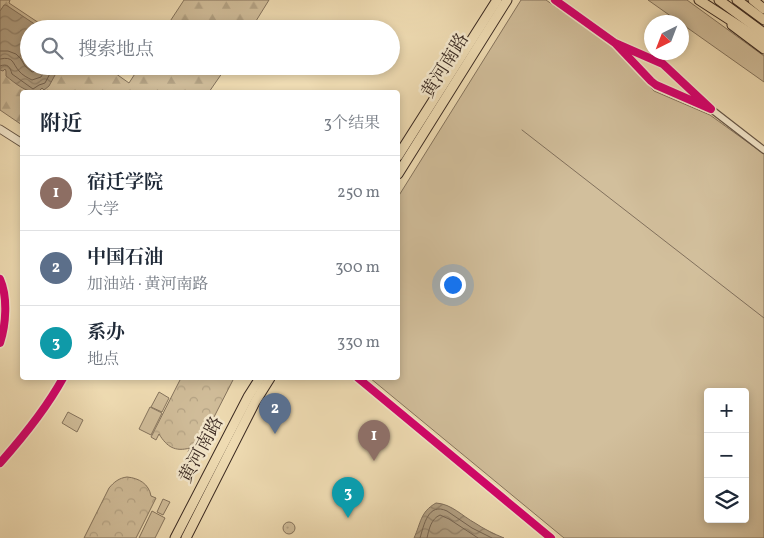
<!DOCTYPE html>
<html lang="zh">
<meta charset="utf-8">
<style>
body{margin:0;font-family:Vollkorn,"Noto Serif SC",serif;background:#f6f6f7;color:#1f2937}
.controls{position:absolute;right:15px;bottom:15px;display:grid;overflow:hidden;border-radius:5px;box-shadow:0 2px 8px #0003}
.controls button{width:45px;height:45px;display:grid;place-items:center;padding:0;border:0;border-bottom:1px solid #e0e1e3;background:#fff;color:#1f2937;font:25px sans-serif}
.compass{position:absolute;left:644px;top:15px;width:45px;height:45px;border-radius:50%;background:#fff;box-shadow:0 2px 8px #0003;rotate:222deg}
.you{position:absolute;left:452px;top:284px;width:18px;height:18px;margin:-12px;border:4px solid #fff;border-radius:50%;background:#1a73e8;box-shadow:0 0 0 8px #1a73e833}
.badge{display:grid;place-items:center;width:32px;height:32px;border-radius:50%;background:#7c3aed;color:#fff;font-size:16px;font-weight:700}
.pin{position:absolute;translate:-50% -41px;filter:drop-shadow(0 1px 2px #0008)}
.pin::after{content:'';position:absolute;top:26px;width:18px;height:15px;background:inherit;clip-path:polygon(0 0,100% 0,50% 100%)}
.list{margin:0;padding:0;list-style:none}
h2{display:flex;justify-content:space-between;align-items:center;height:65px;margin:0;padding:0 20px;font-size:21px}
h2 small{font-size:16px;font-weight:400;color:#747a83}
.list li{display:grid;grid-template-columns:32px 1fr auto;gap:15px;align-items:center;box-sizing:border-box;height:75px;padding:0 20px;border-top:1px solid #e0e1e3}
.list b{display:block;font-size:19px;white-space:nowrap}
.list p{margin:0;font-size:16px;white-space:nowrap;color:#747a83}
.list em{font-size:16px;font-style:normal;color:#747a83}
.icon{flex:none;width:28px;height:28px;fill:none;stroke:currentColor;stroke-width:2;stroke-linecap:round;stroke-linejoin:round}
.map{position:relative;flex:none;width:764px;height:538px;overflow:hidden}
.search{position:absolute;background:#fff;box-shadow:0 2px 8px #0003;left:20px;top:20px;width:380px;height:55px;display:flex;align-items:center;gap:12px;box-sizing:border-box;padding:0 18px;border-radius:28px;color:#747a83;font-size:19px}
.panel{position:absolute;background:#fff;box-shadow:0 2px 8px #0003;left:20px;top:90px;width:380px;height:290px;border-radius:5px}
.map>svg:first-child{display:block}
</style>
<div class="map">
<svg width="764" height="538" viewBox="0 0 764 538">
<defs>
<pattern id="forest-firs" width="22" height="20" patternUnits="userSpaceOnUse" patternTransform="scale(1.25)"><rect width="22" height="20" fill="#d2bf9c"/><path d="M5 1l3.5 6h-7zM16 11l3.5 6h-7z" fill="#b5a486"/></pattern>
<pattern id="park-crowns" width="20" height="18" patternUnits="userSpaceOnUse" patternTransform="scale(1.25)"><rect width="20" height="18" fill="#d2bf9c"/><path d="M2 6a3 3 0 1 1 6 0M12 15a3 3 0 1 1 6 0" fill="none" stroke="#b5a486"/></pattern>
<pattern id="garden-dots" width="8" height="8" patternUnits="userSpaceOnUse" patternTransform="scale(1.25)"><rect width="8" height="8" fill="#d2bf9c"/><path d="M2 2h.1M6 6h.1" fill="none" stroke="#b5a486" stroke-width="1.8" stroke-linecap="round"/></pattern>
<pattern id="water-waves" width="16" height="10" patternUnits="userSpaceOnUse" patternTransform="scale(1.25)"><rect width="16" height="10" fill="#b2a083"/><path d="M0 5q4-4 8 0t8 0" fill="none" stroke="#92826b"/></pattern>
</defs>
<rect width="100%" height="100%" fill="#f1deb5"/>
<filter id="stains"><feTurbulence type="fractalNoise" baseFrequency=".004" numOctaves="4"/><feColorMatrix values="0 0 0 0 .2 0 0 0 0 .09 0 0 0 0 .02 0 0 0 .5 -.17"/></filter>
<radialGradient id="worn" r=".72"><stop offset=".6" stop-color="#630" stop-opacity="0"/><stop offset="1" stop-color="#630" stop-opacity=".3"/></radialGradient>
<g fill="#d2bf9c" stroke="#85745e" fill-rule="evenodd">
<path d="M521,0H546L611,45L654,91L710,115L764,154V538H564L370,378H398V197ZM708,392H745V519H708Z"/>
<polygon points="648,0 687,0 764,56 764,82"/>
<polygon points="159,392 169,398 162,412 151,407"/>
<polygon points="150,407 162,413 151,435 139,429"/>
<polygon points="68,412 83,420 77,432 62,423"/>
<polygon points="163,499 170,502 163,515 157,512"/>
<polygon points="152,511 165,518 155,538 139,538"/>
</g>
<g fill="url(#forest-firs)" stroke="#85745e">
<polygon points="0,0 10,0 9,3 48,29 29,29 29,66 105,66 129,83 140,66 227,66 209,92 22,92 22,125 0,110"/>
<polygon points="184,0 269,0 251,29 165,29"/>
</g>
<g fill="url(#park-crowns)" stroke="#85745e">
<path d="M181,378H234L195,454L188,452L190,448C175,452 167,447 159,434L156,440L151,437Z"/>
<path d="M127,477C139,478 149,484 151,496L156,498L136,538H84L109,488C114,482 119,478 127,477Z"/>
</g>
<circle fill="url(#garden-dots)" stroke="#85745e" cx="289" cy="528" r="6"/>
<g fill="url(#water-waves)" stroke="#81705c">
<path d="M4,5H6L42,29H29V66H60L49,86L44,90L42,88L38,92C26,93 15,83 6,76V71L5,69L3,71L0,70V11Z"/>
<path d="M436,503C452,504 462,516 475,523C484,529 494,534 504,538H414C421,523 420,512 436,503Z"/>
</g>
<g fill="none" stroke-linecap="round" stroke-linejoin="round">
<g stroke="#756452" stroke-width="1">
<polyline points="0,51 8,51 16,54 21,59 25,66 32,72 36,71 39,66"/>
<path d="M0,59C14,56 12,63 19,71C22,75 28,78 32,80L41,77L47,66"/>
<path d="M0,66C8,63 10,67 12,74L33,89L39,85L45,83L54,66"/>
<path d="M420,538C424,525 428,502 447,511L472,528L492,538"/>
<path d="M427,538C429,529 431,519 440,515L449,519L478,538"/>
</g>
<polyline stroke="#81705c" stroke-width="1" points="522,130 764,318"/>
<g stroke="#665646" stroke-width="8">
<g id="minor">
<polyline points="555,0 615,43 651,81 656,85 711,109 663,64 615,43"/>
<polyline points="711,109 764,150"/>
<polyline points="358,378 551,538"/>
</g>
</g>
<g stroke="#665646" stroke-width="9">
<g id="tertiary">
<polyline points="0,129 22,143"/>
<path d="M0,279C8,297 6,325 0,343"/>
<path d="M0,463C24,436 46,409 63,378"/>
</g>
</g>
<g stroke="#382821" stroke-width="11">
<g id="primary">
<polyline points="732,25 764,49"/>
<polyline points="398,156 497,0"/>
<polyline points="398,174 507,0"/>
<polyline points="175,538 248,397 260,378"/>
<polyline points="186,538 255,402 270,378"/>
</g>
</g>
<g stroke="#382821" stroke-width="11">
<g id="trunk">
<polyline points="699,0 764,42"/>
<polyline points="719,0 764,33"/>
<polyline points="737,0 764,20"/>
<polyline points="753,0 764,9"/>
</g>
</g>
<use href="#minor" stroke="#f6eacf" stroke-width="5.5"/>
<use href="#tertiary" stroke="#f6eacf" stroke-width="7"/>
<use href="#primary" stroke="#f1deb5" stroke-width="9"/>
<use href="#trunk" stroke="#f1deb5" stroke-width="9"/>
<g stroke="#f6eacf" stroke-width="11">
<g id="cycleway">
<polyline points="555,0 615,43 651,81 656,85 711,109 663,64 615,43"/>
<path d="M0,279C8,297 6,325 0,343"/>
<polyline points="358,378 551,538"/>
<path d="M0,463C24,436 46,409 63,378"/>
</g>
</g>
<use href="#cycleway" stroke="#d6006c" stroke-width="8"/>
</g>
<g text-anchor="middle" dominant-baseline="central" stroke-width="5" stroke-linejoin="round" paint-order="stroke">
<g font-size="18" fill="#382821" stroke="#f6eacf">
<text transform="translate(446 66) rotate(-58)">黄河南路</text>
<text transform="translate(202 450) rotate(-62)">黄河南路</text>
</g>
</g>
<rect width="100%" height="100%" filter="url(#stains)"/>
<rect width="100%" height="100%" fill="url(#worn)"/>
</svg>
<div class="controls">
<button>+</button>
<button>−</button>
<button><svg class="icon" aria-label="layers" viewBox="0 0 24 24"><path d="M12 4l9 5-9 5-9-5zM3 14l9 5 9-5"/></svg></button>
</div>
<svg class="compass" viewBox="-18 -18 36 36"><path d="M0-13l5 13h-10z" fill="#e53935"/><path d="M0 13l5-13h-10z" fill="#747a83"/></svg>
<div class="you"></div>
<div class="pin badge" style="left:374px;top:461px;background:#8d6e63">1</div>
<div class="pin badge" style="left:275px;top:434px;background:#5c6f8a">2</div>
<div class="pin badge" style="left:348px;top:518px;background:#0f9aa8">3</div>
<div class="search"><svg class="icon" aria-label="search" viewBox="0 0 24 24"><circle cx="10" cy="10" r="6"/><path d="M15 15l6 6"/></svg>搜索地点</div>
<section class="panel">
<h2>附近<small>3个结果</small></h2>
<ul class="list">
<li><span class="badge" style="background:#8d6e63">1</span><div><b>宿迁学院</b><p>大学</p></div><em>250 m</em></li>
<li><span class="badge" style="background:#5c6f8a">2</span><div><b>中国石油</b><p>加油站 · 黄河南路</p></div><em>300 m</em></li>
<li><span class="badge" style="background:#0f9aa8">3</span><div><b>系办</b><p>地点</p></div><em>330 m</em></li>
</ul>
</section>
</div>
